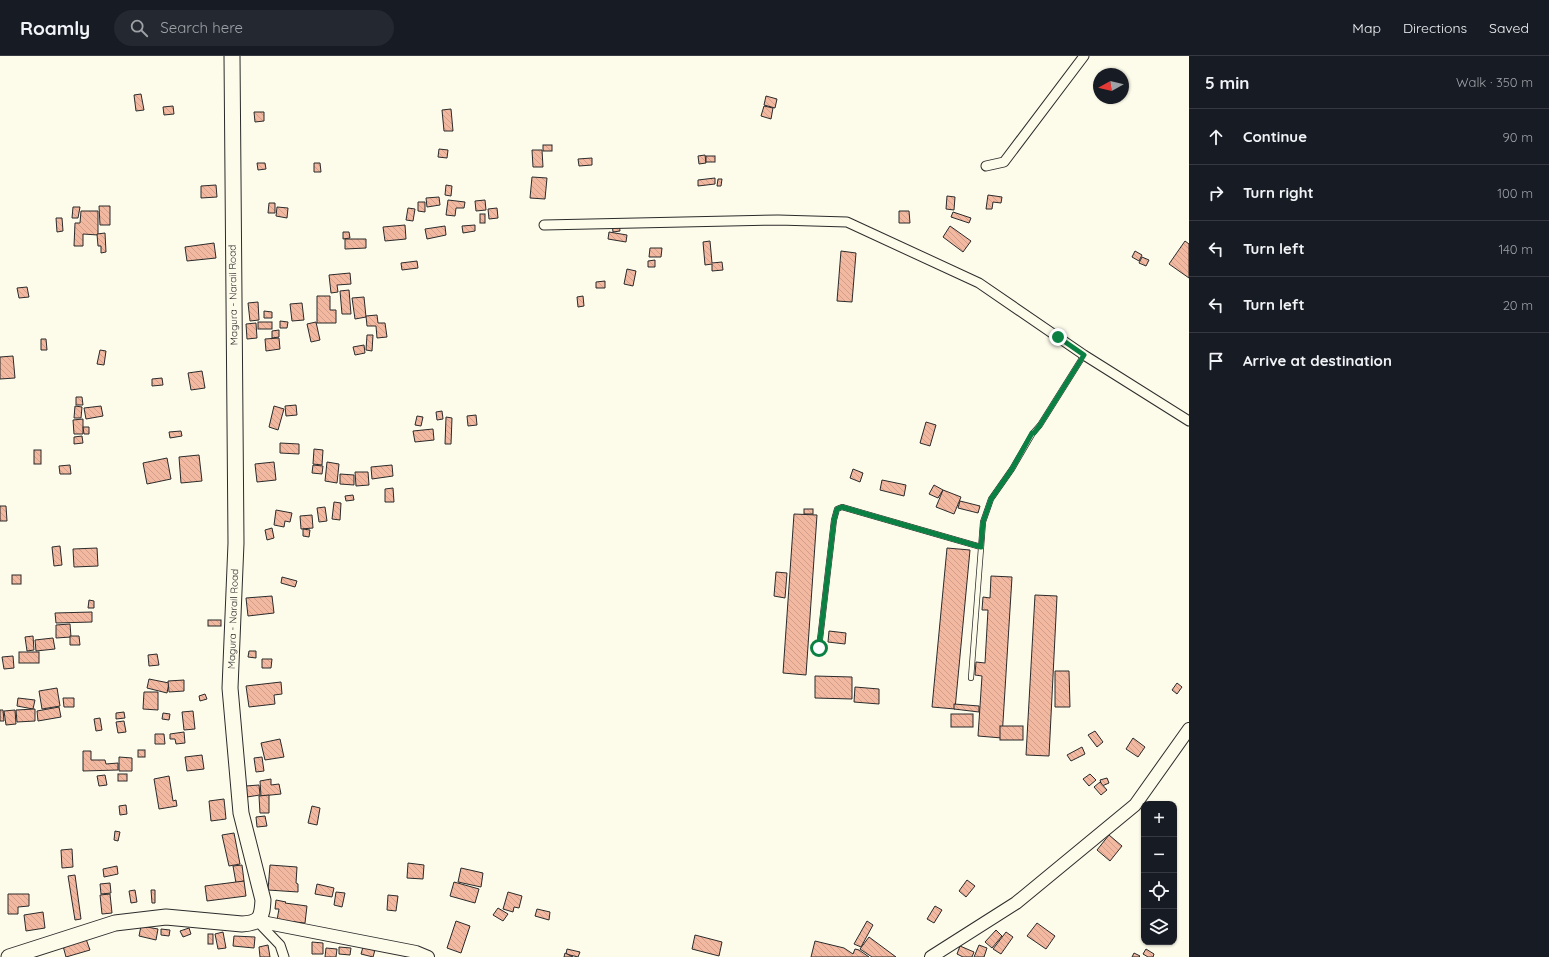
<!DOCTYPE html>
<meta charset="utf-8">
<style>
body{margin:0;font-family:Quicksand,sans-serif;background:#242831;color:#f1f3f6}
.controls{position:absolute;right:12px;bottom:12px;display:grid;overflow:hidden;border-radius:8px;box-shadow:0 1px 3px #0004}
.controls button{width:36px;height:36px;display:grid;place-items:center;padding:0;border:0;border-bottom:1px solid #363941;background:#171b24;color:#f1f3f6;font:20px sans-serif}
.compass{position:absolute;left:1093px;top:12px;width:36px;height:36px;border-radius:50%;background:#171b24;box-shadow:0 1px 3px #0004;rotate:262deg}
.stop{position:absolute;width:12px;height:12px;margin:-9px;border:3px solid #0b8043;border-radius:50%;background:#fff}
.stop.end{background:#0b8043;border-color:#fff;box-shadow:0 1px 4px #0008}
.list{margin:0;padding:0;list-style:none}
h2{display:flex;justify-content:space-between;align-items:center;height:52px;margin:0;padding:0 16px;font-size:17px}
h2 small{font-size:13px;font-weight:400;color:#9ea1a6}
.list li{display:grid;grid-template-columns:26px 1fr auto;gap:12px;align-items:center;box-sizing:border-box;height:56px;padding:0 16px;border-top:1px solid #363941}
.list b{display:block;font-size:15px;white-space:nowrap}
.list em{font-size:13px;font-style:normal;color:#9ea1a6}
.icon{flex:none;width:22px;height:22px;fill:none;stroke:currentColor;stroke-width:2;stroke-linecap:round;stroke-linejoin:round}
.map{position:relative;flex:none;width:1189px;height:901px;overflow:hidden}
header{display:flex;align-items:center;gap:24px;box-sizing:border-box;height:56px;padding:0 20px;background:#171b24;border-bottom:1px solid #363941}
header strong{font-size:19px}
nav{display:flex;gap:22px;margin-inline-start:auto;font-size:14px}
.search{width:280px;height:36px;background:#242831;display:flex;align-items:center;gap:10px;box-sizing:border-box;padding:0 14px;border-radius:22px;color:#9ea1a6;font-size:15px}
main{display:flex}
aside{flex:1;background:#171b24}
.map>svg:first-child{display:block}
</style>
<header>
<strong>Roamly</strong>
<div class="search"><svg class="icon" aria-label="search" viewBox="0 0 24 24"><circle cx="10" cy="10" r="6"/><path d="M15 15l6 6"/></svg>Search here</div>
<nav><a>Map</a><a>Directions</a><a>Saved</a></nav>
</header>
<main>
<div class="map">
<svg width="1189" height="901" viewBox="0 0 1189 901">
<defs>
<pattern id="building-back-hatch" width="6" height="6" patternUnits="userSpaceOnUse"><rect width="6" height="6" fill="#f2b8a0"/><path d="M-1 5l2 2M0 0l6 6M5-1l2 2" fill="none" stroke="#d09e8a"/></pattern>
</defs>
<rect width="100%" height="100%" fill="#fdfbea"/>
<g fill="url(#building-back-hatch)" stroke="#2b2b2b">
<polygon points="141,38 144,54 136,55 134,39"/>
<polygon points="766,40 777,43 775,52 764,49"/>
<polygon points="173,50 174,58 164,59 163,51"/>
<polygon points="764,50 773,52 771,63 761,60"/>
<polygon points="451,53 453,75 444,75 442,54"/>
<polygon points="254,56 264,56 264,65 255,66"/>
<rect x="543" y="89" width="9" height="6"/>
<polygon points="439,93 448,94 447,102 438,101"/>
<polygon points="532,94 542,94 543,111 533,111"/>
<polygon points="705,99 706,107 699,108 698,100"/>
<rect x="706" y="100" width="9" height="6"/>
<polygon points="592,102 592,109 579,110 578,103"/>
<polygon points="257,107 265,107 266,113 258,114"/>
<polygon points="314,107 320,107 321,116 314,116"/>
<polygon points="532,121 547,122 545,143 530,142"/>
<polygon points="715,122 715,128 698,130 698,124"/>
<polygon points="718,123 722,123 721,130 717,130"/>
<polygon points="216,129 217,141 201,142 201,130"/>
<polygon points="446,129 452,130 451,140 445,139"/>
<polygon points="988,139 1002,141 1001,147 993,146 992,153 986,153"/>
<polygon points="947,140 955,141 954,154 946,153"/>
<polygon points="439,141 440,149 427,151 426,142"/>
<polygon points="448,144 465,146 464,152 456,152 455,160 446,159"/>
<polygon points="485,144 486,154 476,155 475,145"/>
<polygon points="418,146 425,146 425,156 418,155"/>
<polygon points="269,147 275,147 275,157 268,157"/>
<polygon points="99,150 110,150 110,169 100,169"/>
<polygon points="73,151 80,151 78,162 72,162"/>
<polygon points="277,151 288,152 287,162 276,160"/>
<polygon points="408,152 415,153 413,165 406,164"/>
<polygon points="497,152 498,162 489,163 488,153"/>
<polygon points="81,155 98,155 98,179 83,178 83,190 74,190 75,167 80,167"/>
<polygon points="899,155 909,155 910,167 899,167"/>
<polygon points="953,156 971,162 969,167 951,161"/>
<rect x="480" y="158" width="5" height="9"/>
<polygon points="56,162 62,162 63,175 57,176"/>
<polygon points="619,166 620,175 613,176 612,167"/>
<polygon points="405,169 406,183 385,185 383,171"/>
<polygon points="475,169 475,175 463,177 462,170"/>
<polygon points="445,170 446,179 427,183 425,173"/>
<polygon points="950,170 971,185 963,196 943,181"/>
<polygon points="343,176 349,176 350,182 343,183"/>
<polygon points="609,176 627,179 626,186 608,183"/>
<polygon points="105,177 106,196 101,197 101,190 98,190 97,178"/>
<polygon points="345,183 366,183 366,192 345,193"/>
<polygon points="710,185 712,207 722,206 723,214 712,215 712,208 705,209 703,186"/>
<polygon points="1185,185 1189,188 1189,222 1169,208"/>
<polygon points="214,187 216,202 187,205 185,191"/>
<polygon points="650,192 662,192 661,201 649,201"/>
<polygon points="841,195 856,197 852,246 837,245"/>
<polygon points="1135,195 1142,199 1139,205 1132,201"/>
<polygon points="1142,201 1149,204 1146,210 1139,207"/>
<polygon points="655,204 655,211 648,211 648,205"/>
<polygon points="417,205 418,212 402,214 401,207"/>
<polygon points="627,213 636,215 633,230 624,228"/>
<polygon points="350,217 351,228 337,229 338,236 331,237 329,219"/>
<polygon points="605,225 605,232 596,232 596,226"/>
<polygon points="27,231 29,241 19,242 17,232"/>
<polygon points="349,234 351,258 342,258 340,235"/>
<polygon points="317,240 330,240 330,254 336,254 336,267 317,267"/>
<polygon points="583,240 584,250 578,251 577,241"/>
<polygon points="364,241 366,261 355,263 352,242"/>
<polygon points="258,246 259,264 250,265 248,247"/>
<polygon points="302,247 304,264 292,265 290,248"/>
<polygon points="264,255 272,256 272,262 264,262"/>
<polygon points="377,259 378,267 385,267 387,281 377,282 376,270 367,270 366,260"/>
<polygon points="280,265 288,266 287,272 280,272"/>
<rect x="258" y="266" width="14" height="7"/>
<polygon points="316,266 320,284 311,286 307,268"/>
<polygon points="256,267 257,282 247,283 246,268"/>
<polygon points="279,274 279,281 272,282 272,275"/>
<polygon points="367,279 373,279 372,295 366,294"/>
<polygon points="279,282 280,293 266,295 265,283"/>
<polygon points="41,283 46,283 47,294 41,294"/>
<polygon points="364,289 365,297 355,299 353,291"/>
<polygon points="100,294 106,295 104,309 97,308"/>
<polygon points="13,300 15,322 0,323 0,301"/>
<polygon points="202,315 205,332 191,334 188,317"/>
<polygon points="162,322 163,329 152,330 152,323"/>
<polygon points="76,341 82,341 83,349 76,349"/>
<polygon points="296,349 297,359 286,360 285,350"/>
<polygon points="75,350 82,351 81,362 74,362"/>
<polygon points="101,350 103,360 86,363 84,352"/>
<polygon points="274,350 284,353 278,374 269,371"/>
<polygon points="442,355 443,363 437,364 436,356"/>
<polygon points="476,359 477,369 468,370 467,360"/>
<polygon points="417,360 423,361 421,370 415,369"/>
<polygon points="446,361 452,362 451,388 445,388"/>
<polygon points="83,363 83,378 74,378 73,364"/>
<polygon points="926,366 936,369 930,390 920,387"/>
<polygon points="83,371 89,371 89,378 84,378"/>
<polygon points="433,373 434,384 415,386 413,375"/>
<polygon points="181,375 182,380 170,382 169,376"/>
<polygon points="82,380 83,387 74,388 74,381"/>
<polygon points="280,387 299,388 299,398 280,397"/>
<polygon points="314,393 323,394 322,409 313,408"/>
<rect x="34" y="394" width="7" height="14"/>
<polygon points="199,399 202,425 181,427 179,401"/>
<polygon points="167,402 171,423 147,428 143,407"/>
<polygon points="274,406 276,424 257,426 255,408"/>
<polygon points="327,406 339,408 337,427 325,425"/>
<polygon points="70,409 71,418 60,418 59,410"/>
<polygon points="313,409 323,410 322,418 312,417"/>
<polygon points="392,409 393,420 372,423 371,411"/>
<polygon points="853,413 863,417 860,426 850,422"/>
<polygon points="355,416 368,416 369,429 356,430"/>
<polygon points="340,418 354,419 354,429 340,428"/>
<polygon points="882,424 906,429 904,440 880,434"/>
<polygon points="934,429 943,434 938,442 929,438"/>
<polygon points="393,432 394,446 385,446 385,433"/>
<polygon points="943,434 961,441 954,458 936,451"/>
<polygon points="353,439 354,444 346,445 345,440"/>
<polygon points="960,445 980,450 978,457 958,452"/>
<polygon points="334,446 341,447 340,464 332,463"/>
<polygon points="0,450 6,450 7,465 0,465"/>
<polygon points="325,451 327,465 319,466 317,452"/>
<rect x="804" y="453" width="9" height="5"/>
<polygon points="276,454 292,457 290,466 285,465 284,471 274,469"/>
<polygon points="794,458 817,459 806,619 783,617"/>
<polygon points="312,459 313,472 301,473 300,460"/>
<polygon points="272,472 274,482 267,484 265,474"/>
<polygon points="303,473 310,474 309,481 303,480"/>
<polygon points="60,490 62,509 54,510 52,491"/>
<polygon points="97,492 98,510 74,511 73,493"/>
<polygon points="947,492 970,494 955,653 932,651"/>
<polygon points="776,516 787,517 785,542 774,540"/>
<rect x="12" y="519" width="9" height="9"/>
<polygon points="991,520 1012,521 1002,682 978,680 982,620 975,619 976,606 985,607 988,554 982,554 983,541 990,542"/>
<polygon points="282,521 297,525 295,531 281,527"/>
<polygon points="1035,539 1057,540 1049,700 1026,699"/>
<polygon points="272,540 274,557 248,560 246,542"/>
<polygon points="89,544 94,545 94,552 88,552"/>
<polygon points="92,556 92,566 56,567 55,557"/>
<rect x="208" y="564" width="13" height="6"/>
<polygon points="70,568 71,581 56,582 56,569"/>
<polygon points="829,575 846,577 845,588 828,586"/>
<polygon points="33,580 34,594 27,595 25,581"/>
<polygon points="70,580 79,580 80,589 70,589"/>
<polygon points="53,582 55,593 36,595 35,584"/>
<polygon points="249,595 256,595 256,602 248,601"/>
<rect x="19" y="596" width="20" height="11"/>
<polygon points="157,598 159,609 149,610 148,599"/>
<polygon points="13,600 14,612 4,613 2,601"/>
<polygon points="262,603 272,603 271,612 262,612"/>
<polygon points="1055,615 1069,615 1070,651 1055,651"/>
<polygon points="815,620 852,621 852,643 815,642"/>
<polygon points="149,623 169,627 167,637 147,632"/>
<polygon points="184,624 184,635 169,636 168,625"/>
<polygon points="281,626 282,638 274,639 275,648 249,651 246,630"/>
<polygon points="1177,627 1182,631 1177,638 1172,634"/>
<polygon points="855,631 879,633 879,648 854,646"/>
<polygon points="57,632 60,650 42,653 39,635"/>
<polygon points="144,636 158,636 158,654 143,653"/>
<polygon points="205,638 207,643 200,645 199,640"/>
<polygon points="18,642 35,644 33,653 17,650"/>
<polygon points="63,642 74,642 74,651 64,651"/>
<polygon points="954,648 979,650 979,656 954,653"/>
<polygon points="59,651 61,661 38,665 37,655"/>
<polygon points="35,653 35,665 17,666 16,654"/>
<polygon points="0,654 3,654 4,665 0,665"/>
<polygon points="15,654 16,668 6,669 4,655"/>
<polygon points="193,655 195,673 184,674 182,656"/>
<polygon points="124,656 125,662 116,663 116,657"/>
<polygon points="163,657 170,658 169,664 162,663"/>
<rect x="951" y="658" width="22" height="13"/>
<polygon points="100,662 102,674 96,675 94,663"/>
<polygon points="124,665 126,676 118,677 116,666"/>
<rect x="1000" y="670" width="23" height="14"/>
<polygon points="1095,675 1103,686 1097,691 1088,679"/>
<polygon points="184,676 185,687 176,688 175,683 170,683 170,678"/>
<polygon points="155,678 164,678 165,688 155,688"/>
<polygon points="1133,682 1145,691 1138,701 1126,693"/>
<polygon points="280,683 284,701 265,704 261,687"/>
<polygon points="1082,691 1085,698 1071,705 1067,699"/>
<rect x="138" y="694" width="7" height="7"/>
<polygon points="83,695 91,695 91,704 105,704 106,708 118,707 118,714 83,715"/>
<polygon points="202,699 204,713 187,715 185,701"/>
<polygon points="119,701 132,702 132,715 119,715"/>
<polygon points="262,701 264,715 256,716 254,702"/>
<rect x="118" y="718" width="9" height="7"/>
<polygon points="1090,718 1096,724 1089,730 1083,723"/>
<polygon points="105,719 107,729 99,730 97,720"/>
<polygon points="169,720 173,745 176,744 177,750 159,753 154,723"/>
<polygon points="1107,722 1109,727 1102,730 1100,724"/>
<polygon points="271,723 271,729 279,728 281,738 261,740 260,725"/>
<polygon points="1100,726 1107,734 1101,739 1094,731"/>
<polygon points="259,729 260,739 247,741 246,730"/>
<polygon points="269,739 269,757 260,757 259,740"/>
<polygon points="224,743 226,763 211,765 209,745"/>
<polygon points="126,749 127,758 120,759 119,750"/>
<polygon points="312,750 320,752 317,769 308,767"/>
<polygon points="265,760 267,770 257,771 256,761"/>
<polygon points="115,775 120,776 118,785 114,784"/>
<polygon points="234,777 240,808 229,810 222,779"/>
<polygon points="1109,779 1122,790 1110,805 1097,794"/>
<polygon points="72,793 73,811 62,812 61,794"/>
<polygon points="408,807 424,809 423,823 407,822"/>
<polygon points="242,809 244,825 236,827 233,810"/>
<polygon points="270,809 297,811 296,827 298,828 298,836 268,834"/>
<polygon points="117,810 118,818 104,821 103,813"/>
<polygon points="461,812 483,817 481,831 458,826"/>
<polygon points="75,819 81,863 75,864 68,820"/>
<polygon points="967,824 975,830 966,841 959,835"/>
<polygon points="244,825 246,840 207,845 205,830"/>
<polygon points="454,826 479,833 475,847 450,840"/>
<polygon points="110,827 111,837 101,838 100,828"/>
<polygon points="317,828 334,832 332,841 315,838"/>
<polygon points="135,834 137,846 131,847 129,835"/>
<polygon points="151,834 155,834 155,847 152,847"/>
<polygon points="336,836 345,837 342,851 334,849"/>
<polygon points="508,836 522,840 519,852 514,851 513,856 503,853"/>
<polygon points="8,838 29,838 29,850 18,851 18,858 8,858"/>
<polygon points="110,838 112,857 102,858 100,839"/>
<polygon points="388,839 398,840 396,855 387,854"/>
<polygon points="276,844 286,846 285,847 307,850 305,867 277,864 279,853 275,853"/>
<polygon points="935,850 942,854 934,867 927,863"/>
<polygon points="498,852 508,858 503,865 493,859"/>
<polygon points="537,853 550,856 549,864 535,860"/>
<polygon points="43,856 45,872 26,875 24,859"/>
<polygon points="456,865 470,870 461,897 447,892"/>
<polygon points="867,865 873,869 861,891 854,888"/>
<polygon points="1037,867 1055,880 1046,893 1027,880"/>
<polygon points="141,870 158,873 156,884 139,880"/>
<polygon points="189,872 191,878 183,881 180,875"/>
<polygon points="161,873 170,874 169,880 161,879"/>
<polygon points="996,874 1002,880 992,892 985,886"/>
<polygon points="223,876 226,892 218,893 215,878"/>
<polygon points="1006,876 1013,881 1001,898 993,893"/>
<rect x="208" y="878" width="5" height="10"/>
<polygon points="695,879 722,886 719,900 692,893"/>
<polygon points="234,880 255,881 254,892 233,890"/>
<polygon points="869,881 896,901 872,901 860,893"/>
<polygon points="86,883 90,894 66,901 63,890"/>
<polygon points="815,885 844,892 853,898 855,893 859,894 869,901 811,901"/>
<polygon points="312,886 323,887 323,898 312,898"/>
<polygon points="268,889 270,901 260,901 259,891"/>
<polygon points="979,889 987,892 984,901 974,901"/>
<polygon points="960,890 974,896 972,901 963,901 957,898"/>
<polygon points="339,891 351,892 350,899 339,898"/>
<polygon points="363,891 375,894 373,901 361,898"/>
<polygon points="326,892 337,893 336,901 325,901"/>
<polygon points="567,893 580,896 578,901 566,898"/>
<polygon points="1146,893 1154,898 1153,901 1148,901 1143,898"/>
<polygon points="565,897 573,901 564,901"/>
<polygon points="1134,897 1140,900 1139,901 1132,901"/>
</g>
<g fill="none" stroke-linecap="round" stroke-linejoin="round">
<g stroke="#2b2b2b" stroke-width="6">
<g id="service">
<polyline points="819,592 834,464 837,453 842,451 981,491"/>
<polyline points="971,622 983,466 991,443 1012,413 1033,377 1040,369 1084,299"/>
</g>
</g>
<g stroke="#2b2b2b" stroke-width="11">
<g id="minor">
<polyline points="986,110 1004,106 1084,0"/>
<polyline points="544,169 778,164 847,166 979,227 1084,299 1189,365"/>
<polyline points="257,865 280,889 284,901"/>
</g>
</g>
<g stroke="#2b2b2b" stroke-width="14">
<g id="tertiary">
<polyline points="257,865 416,896 428,901"/>
<polyline points="931,901 1016,847 1135,749 1189,673"/>
</g>
</g>
<g stroke="#2b2b2b" stroke-width="17">
<path id="primary" d="M9,901L115,867L166,861L242,868C261,867 262,861 263,844L241,757L230,632L236,487L232,0"/>
</g>
<use href="#service" stroke="#fdfbea" stroke-width="4.5"/>
<use href="#minor" stroke="#fdfbea" stroke-width="9"/>
<use href="#tertiary" stroke="#fdfbea" stroke-width="12"/>
<use href="#primary" stroke="#fdfbea" stroke-width="15"/>
</g>
<g fill="none" stroke-linecap="round" stroke-linejoin="round">
<polyline stroke="#0b8043" stroke-width="5" points="819,592 834,464 837,453 842,451 981,491 983,466 991,443 1012,413 1032,377 1034,377 1040,369 1084,299 1058,281"/>
</g>
<g text-anchor="middle" dominant-baseline="central" stroke-width="3" stroke-linejoin="round" paint-order="stroke">
<g font-size="10" fill="#2b2b2b" stroke="#fdfbea">
<text transform="translate(233 239) rotate(-91)">Magura - Narail Road</text>
<text transform="translate(233 563) rotate(-88)">Magura - Narail Road</text>
</g>
</g>
</svg>
<div class="controls">
<button>+</button>
<button>−</button>
<button><svg class="icon" aria-label="locate" viewBox="0 0 24 24"><circle cx="12" cy="12" r="6"/><path d="M12 2v4M12 18v4M2 12h4M18 12h4"/></svg></button>
<button><svg class="icon" aria-label="layers" viewBox="0 0 24 24"><path d="M12 4l9 5-9 5-9-5zM3 14l9 5 9-5"/></svg></button>
</div>
<svg class="compass" viewBox="-18 -18 36 36"><path d="M0-13l5 13h-10z" fill="#e53935"/><path d="M0 13l5-13h-10z" fill="#9ea1a6"/></svg>
<div class="stop" style="left:819px;top:592px"></div>
<div class="stop end" style="left:1058px;top:281px"></div>
</div>
<aside>
<h2>5 min<small>Walk · 350 m</small></h2>
<ul class="list">
<li><svg class="icon" aria-label="ahead" viewBox="0 0 24 24"><path d="M12 20V5M6 11l6-6 6 6"/></svg><div><b>Continue</b></div><em>90 m</em></li>
<li><svg class="icon" aria-label="right" viewBox="0 0 24 24"><path d="M7 20v-9h11M14 6l5 5-5 5"/></svg><div><b>Turn right</b></div><em>100 m</em></li>
<li><svg class="icon" aria-label="left" viewBox="0 0 24 24"><path d="M17 20v-9H6M10 6l-5 5 5 5"/></svg><div><b>Turn left</b></div><em>140 m</em></li>
<li><svg class="icon" aria-label="left" viewBox="0 0 24 24"><path d="M17 20v-9H6M10 6l-5 5 5 5"/></svg><div><b>Turn left</b></div><em>20 m</em></li>
<li><svg class="icon" aria-label="arrive" viewBox="0 0 24 24"><path d="M6 21V4h12l-3 4 3 4H6"/></svg><div><b>Arrive at destination</b></div></li>
</ul>
</aside>
</main>
